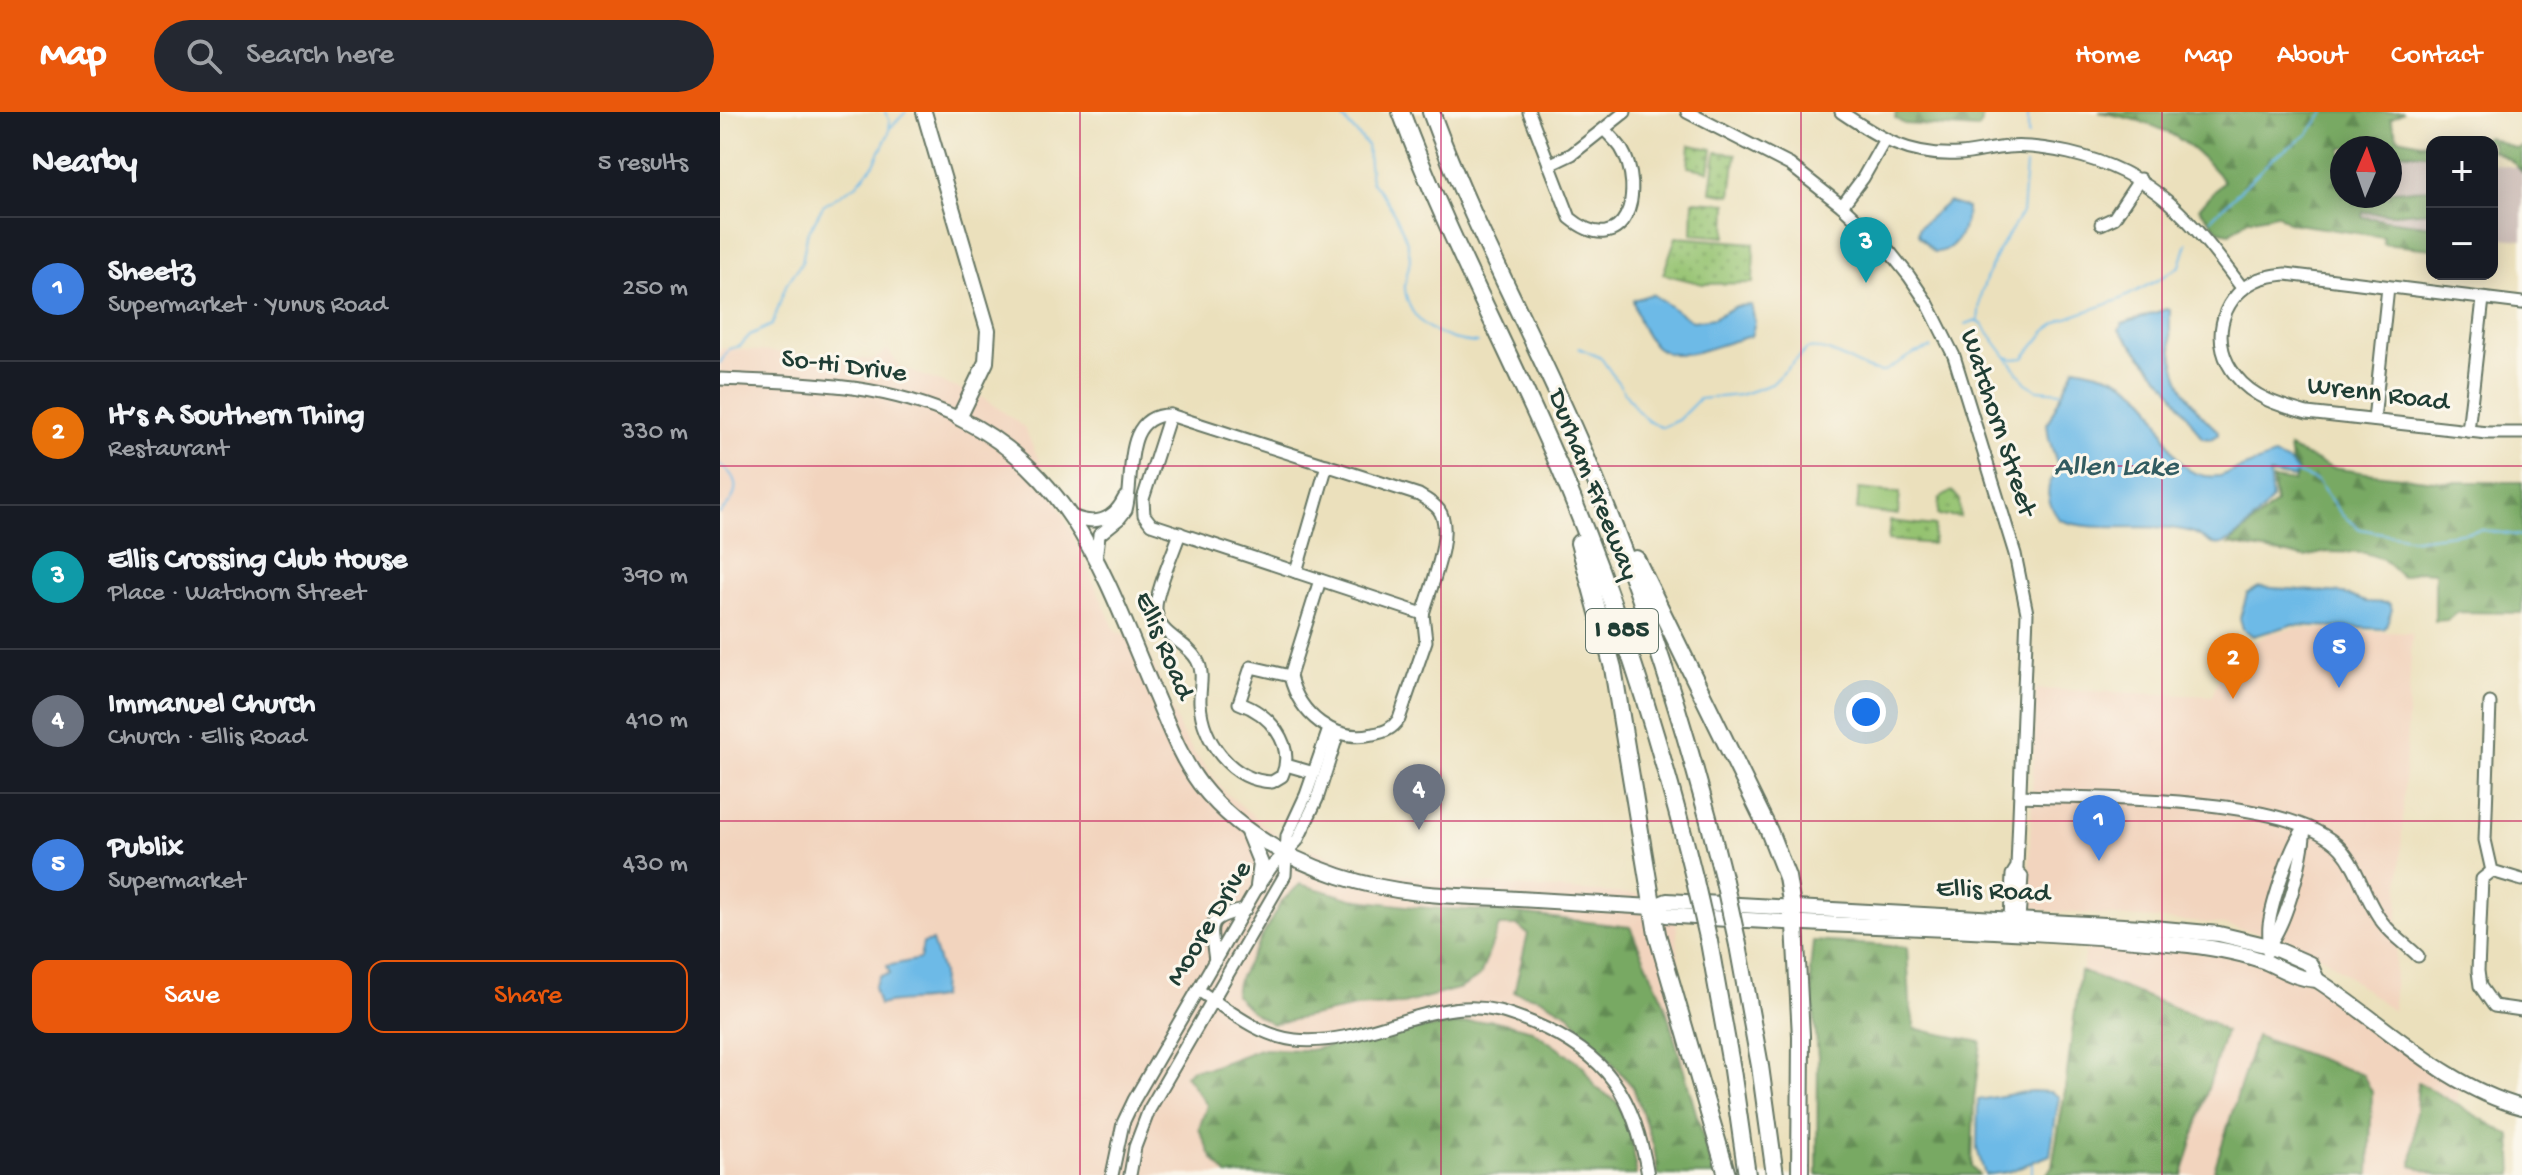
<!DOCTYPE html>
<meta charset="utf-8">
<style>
body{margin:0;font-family:"Gochi Hand",sans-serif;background:#242831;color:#f1f3f6}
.controls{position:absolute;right:24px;top:24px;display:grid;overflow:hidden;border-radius:16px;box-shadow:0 4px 20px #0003}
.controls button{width:72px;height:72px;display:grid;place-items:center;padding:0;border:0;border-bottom:2px solid #363941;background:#171b24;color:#f1f3f6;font:40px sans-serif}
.compass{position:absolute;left:1610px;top:24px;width:72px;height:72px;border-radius:50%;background:#171b24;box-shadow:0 4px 20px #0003;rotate:2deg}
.you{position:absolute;left:1146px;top:600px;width:28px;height:28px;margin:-20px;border:6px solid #fff;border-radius:50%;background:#1a73e8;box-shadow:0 0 0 12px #1a73e833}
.badge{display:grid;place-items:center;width:52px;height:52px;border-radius:50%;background:#ea580c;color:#fff;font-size:26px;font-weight:700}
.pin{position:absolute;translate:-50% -66px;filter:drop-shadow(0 2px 4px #0008)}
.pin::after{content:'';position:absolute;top:42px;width:28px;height:24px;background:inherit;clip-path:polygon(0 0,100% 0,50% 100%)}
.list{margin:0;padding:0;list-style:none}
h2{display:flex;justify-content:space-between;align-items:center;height:104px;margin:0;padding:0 32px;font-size:34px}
h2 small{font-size:26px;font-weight:400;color:#9ea1a6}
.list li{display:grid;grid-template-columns:52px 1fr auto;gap:24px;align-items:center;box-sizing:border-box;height:144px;padding:0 32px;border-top:2px solid #363941}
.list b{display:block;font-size:30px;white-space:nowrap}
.list p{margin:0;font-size:26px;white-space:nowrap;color:#9ea1a6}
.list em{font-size:26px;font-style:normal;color:#9ea1a6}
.actions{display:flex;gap:16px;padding:24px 32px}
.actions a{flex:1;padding:18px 0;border:2px solid #ea580c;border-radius:16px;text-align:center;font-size:28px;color:#ea580c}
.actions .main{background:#ea580c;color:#fff}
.icon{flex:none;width:44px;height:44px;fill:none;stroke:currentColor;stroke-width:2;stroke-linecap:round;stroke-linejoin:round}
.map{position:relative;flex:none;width:1802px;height:1063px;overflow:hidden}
header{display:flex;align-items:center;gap:48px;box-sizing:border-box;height:112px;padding:0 40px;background:#ea580c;color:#fff}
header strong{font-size:38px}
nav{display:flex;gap:44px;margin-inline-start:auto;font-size:28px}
.search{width:560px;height:72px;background:#242831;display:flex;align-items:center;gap:20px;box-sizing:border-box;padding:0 28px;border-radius:44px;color:#9ea1a6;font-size:30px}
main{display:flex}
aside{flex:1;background:#171b24}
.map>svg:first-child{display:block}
</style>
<header>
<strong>Map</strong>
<div class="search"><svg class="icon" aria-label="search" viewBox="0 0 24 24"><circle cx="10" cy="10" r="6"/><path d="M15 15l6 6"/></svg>Search here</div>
<nav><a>Home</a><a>Map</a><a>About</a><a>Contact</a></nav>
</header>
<main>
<aside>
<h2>Nearby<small>5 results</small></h2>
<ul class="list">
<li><span class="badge" style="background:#3f7fe0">1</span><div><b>Sheetz</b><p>Supermarket · Yunus Road</p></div><em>250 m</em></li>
<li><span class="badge" style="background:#e8710a">2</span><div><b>It’s A Southern Thing</b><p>Restaurant</p></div><em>330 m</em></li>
<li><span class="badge" style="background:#0f9aa8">3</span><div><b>Ellis Crossing Club House</b><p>Place · Watchorn Street</p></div><em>390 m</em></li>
<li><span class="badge" style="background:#6b7280">4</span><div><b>Immanuel Church</b><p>Church · Ellis Road</p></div><em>410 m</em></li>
<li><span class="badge" style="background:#3f7fe0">5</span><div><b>Publix</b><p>Supermarket</p></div><em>430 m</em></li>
</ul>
<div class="actions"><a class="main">Save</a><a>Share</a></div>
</aside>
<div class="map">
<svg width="1802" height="1063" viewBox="0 0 1802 1063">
<defs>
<pattern id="forest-firs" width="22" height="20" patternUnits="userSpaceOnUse" patternTransform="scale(2)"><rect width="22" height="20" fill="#78a963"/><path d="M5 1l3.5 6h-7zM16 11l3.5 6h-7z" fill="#628b52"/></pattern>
<pattern id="park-dots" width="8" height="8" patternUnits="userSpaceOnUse" patternTransform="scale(2)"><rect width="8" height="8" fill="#95c371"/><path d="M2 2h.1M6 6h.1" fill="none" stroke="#79a05e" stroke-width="1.8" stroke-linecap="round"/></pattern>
</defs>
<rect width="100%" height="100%" fill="#fbf7ec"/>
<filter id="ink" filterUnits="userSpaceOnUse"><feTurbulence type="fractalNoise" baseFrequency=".0125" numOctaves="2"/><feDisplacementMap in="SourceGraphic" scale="16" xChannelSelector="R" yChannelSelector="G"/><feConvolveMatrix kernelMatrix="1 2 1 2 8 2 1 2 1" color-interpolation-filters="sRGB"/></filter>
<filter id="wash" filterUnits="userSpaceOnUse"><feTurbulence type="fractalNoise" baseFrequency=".006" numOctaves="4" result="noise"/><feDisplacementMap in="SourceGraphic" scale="32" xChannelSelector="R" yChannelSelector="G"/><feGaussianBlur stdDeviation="1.8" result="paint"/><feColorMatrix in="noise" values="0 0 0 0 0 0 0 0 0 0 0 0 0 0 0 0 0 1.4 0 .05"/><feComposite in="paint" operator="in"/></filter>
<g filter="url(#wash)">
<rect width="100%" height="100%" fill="#ebe0bc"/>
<g fill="#f2d4be">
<polygon points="0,236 154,248 167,238 182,256 264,286 304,315 396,520 423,528 462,622 475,642 507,682 557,723 589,741 591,737 634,754 662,760 744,771 955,785 971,1063 0,1063"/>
<polygon points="1577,516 1692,521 1673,899 1606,847 1570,828 1500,812 1328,799 1312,795 1308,788 1316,577 1492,584 1500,563 1530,532 1550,521"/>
<polygon points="1369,831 1510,843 1583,864 1739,970 1734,1063 1334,1063 1365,839 1368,839"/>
</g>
<g fill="#cfc0ba">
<polygon points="1670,39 1712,44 1712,117 1637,108 1638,84 1670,84"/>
<polygon points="1772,52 1802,56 1802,128 1772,125"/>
</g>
<polygon fill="#95c371" stroke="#5a8052" stroke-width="2" points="1139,377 1180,381 1178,403 1137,398"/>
<g fill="url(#forest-firs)" stroke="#4c734c" stroke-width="2">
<polygon points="1176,0 1262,0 1262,11 1258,17 1184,12 1175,6"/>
<path d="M1379,0H1684L1670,7L1678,26L1701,31L1728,25L1749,30L1768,25L1797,37L1802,35V60L1792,49L1772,38V30H1712V43L1670,39V36L1643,33V36H1622V84H1670V79L1712,77V99L1674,102L1643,100L1642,105L1712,114V137L1663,132L1664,125L1569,111L1557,102L1528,108L1510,121L1499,119L1479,96L1504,69C1464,21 1439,12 1379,0Z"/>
<polygon points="1569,336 1612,356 1647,361 1723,370 1802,370 1802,501 1739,500 1727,508 1715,509 1715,460 1698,459 1682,465 1663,447 1645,441 1607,440 1585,445 1509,432 1556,391 1552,367 1574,370 1578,358 1571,349"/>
<polygon points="580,772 632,787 694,795 783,800 910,815 944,890 994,1063 938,1063 934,1035 913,975 849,902 820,886 794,880 808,822 798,814 779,814 760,864 741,876 683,892 636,895 552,912 531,899 515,883 517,870 561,790"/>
<polygon points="1093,829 1187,835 1190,891 1195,917 1261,930 1254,987 1252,1054 1259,1063 1097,1063 1098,945 1090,859"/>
<polygon points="1360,859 1491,910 1505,920 1462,1063 1326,1063 1332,1054 1344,985"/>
<polygon points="772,908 812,918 863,954 874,974 897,990 912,1022 916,1063 507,1063 492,1046 479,1017 487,993 465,963 473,957 489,956 540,937 589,938 679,919"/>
<polygon points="1536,924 1643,963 1652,980 1649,1063 1502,1063 1494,1058"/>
<polygon points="1698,970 1791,1024 1793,1063 1719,1063 1692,1054"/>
</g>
<g fill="url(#park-dots)" stroke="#5a8052" stroke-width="2">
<polygon points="970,33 992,37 989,59 968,55"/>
<polygon points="996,40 1016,42 1011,83 991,80"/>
<polygon points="973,89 1007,91 1006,125 972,122"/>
<polygon points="956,125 1034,131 1033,171 983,172 943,162"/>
<polygon points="1232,379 1239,387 1240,405 1218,403 1219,387"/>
<polygon points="1170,409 1215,414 1213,432 1168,428"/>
</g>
<g fill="#6dbae7" stroke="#467c8e" stroke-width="2">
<path d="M1228,90L1247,96C1247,115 1235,141 1214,140L1198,123L1199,115Z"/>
<path d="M932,182L972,209L994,206L1016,194L1031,193L1035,210L1031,224C972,239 932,270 913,188Z"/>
<path d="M1446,197L1450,198C1448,250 1458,284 1498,319V323L1491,327L1482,326L1448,274L1399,218L1402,212Z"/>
<path d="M1355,255C1383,260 1408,266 1427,289C1450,318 1449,370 1500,364L1554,344L1569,350L1576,358L1574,366L1549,362L1552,387C1543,399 1517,428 1502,432C1489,435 1485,425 1474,421C1467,418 1457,417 1450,416C1419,413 1365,420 1339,407C1328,393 1322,373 1338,361L1339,357L1329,327L1327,312Z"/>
<polygon points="1539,475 1622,481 1646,490 1669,491 1672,497 1666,515 1663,517 1572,513 1533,524 1523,517 1520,506 1527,482"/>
<path d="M212,829L222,861L221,885C201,891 179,887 159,893L154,875L160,864L170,862L167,854L200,847L203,831Z"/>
<polygon points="1311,979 1331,980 1339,985 1330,1043 1288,1060 1265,1063 1257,1037 1258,988"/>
</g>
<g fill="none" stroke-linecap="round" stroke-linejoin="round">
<g stroke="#6dbae7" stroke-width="2">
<path d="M617,0L647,33L651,70C668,85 688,123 690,146C690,156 684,166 685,177C689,214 725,229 758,231"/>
<polyline points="171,15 186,0"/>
<polyline points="1308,23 1308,0"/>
<polyline points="1491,107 1553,46 1587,23 1605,0"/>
<polyline points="1258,209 1261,181 1266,167 1278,139 1302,101 1306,53"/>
<polyline points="1246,212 1254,209 1262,212 1306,271 1318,278 1341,280"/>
<path d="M859,236L881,246L917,298L928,309L942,315L958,308L979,287L1020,283L1052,272L1087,237C1113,232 1137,259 1163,260L1195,241L1211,236"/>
<polyline points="1287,245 1293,247 1304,246 1326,219 1341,208 1399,188 1436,169 1460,154 1467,131"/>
<polyline points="0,251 9,237 20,234 30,223 52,213 66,173 82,150 87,123 103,94 137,72 154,52 169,21 170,9 165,0"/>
<path d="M0,353C22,367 19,385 0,401"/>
<polyline points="1574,360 1597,369 1622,403 1640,417 1695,427 1763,418 1802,424"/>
<polyline points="1312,1052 1312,1063"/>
</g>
</g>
</g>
<g filter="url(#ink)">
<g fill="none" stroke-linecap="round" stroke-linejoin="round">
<g stroke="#667664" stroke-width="15">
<g id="minor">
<path d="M809,0L850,106C905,151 927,79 901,36C897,30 890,24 885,18"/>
<polyline points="967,0 1070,53 1122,94 1165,134 1189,164 1208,192 1234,244 1295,442 1307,501 1297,755 1292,763 1290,807"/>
<path d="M1121,0C1161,27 1189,45 1240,42C1256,41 1272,36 1288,35C1308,33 1330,37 1349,41C1436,61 1472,109 1523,177"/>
<polyline points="829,53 852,42 905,0"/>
<polyline points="1122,94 1143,66 1164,29"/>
<polyline points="1381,112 1394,106 1420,67"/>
<path d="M1802,191L1566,162C1556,163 1545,164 1535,169C1499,187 1490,233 1516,264C1533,286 1561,294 1587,301L1767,321H1802"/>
<path d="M0,267C85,271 160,270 239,306"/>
<polyline points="450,303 423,387 424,403 431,412 703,502"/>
<polyline points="1654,308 1668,175"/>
<polyline points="1748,319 1763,187"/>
<path d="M352,404C375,414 393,409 404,386"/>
<path d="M460,421C454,439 435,481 436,497C438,525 465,527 477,548C485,561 479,577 480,591C482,628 511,669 552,670L562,664C576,631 548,601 519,591L531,555L570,564"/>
<path d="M376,447L379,423L399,407L406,398C415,367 401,302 450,303L699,383C706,387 715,392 719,398C735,420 710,476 703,502"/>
<polyline points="576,460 607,353"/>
<path d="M600,468L570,564C579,602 614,631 653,622C665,620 672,617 679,607L706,529L703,502"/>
<polyline points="1770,591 1765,728 1772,759 1802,768"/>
<polyline points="566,653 594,661"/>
<path d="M1301,684C1374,687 1572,682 1621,737C1640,758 1645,789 1663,811C1672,823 1687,833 1698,844"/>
<polyline points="1297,759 1302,764 1299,808"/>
<polyline points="1772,759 1762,767 1758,859 1760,874 1774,894 1802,898"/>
<path d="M1549,833C1568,808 1582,749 1585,717"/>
<path d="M1548,839C1550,830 1548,822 1549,813C1552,791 1571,731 1585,715"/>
<path d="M495,849C491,813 483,806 525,798"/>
<path d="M478,878C507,897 539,924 575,928C633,934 686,900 743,896C769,894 789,901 813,911C889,943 914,984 928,1063"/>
<polyline points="392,1063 403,1011 414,988 538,774 552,754 577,729 597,687 618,621"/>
<polyline points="410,1063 415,1035 429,998 565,763 567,724 586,683 609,617"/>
</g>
</g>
<g stroke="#667664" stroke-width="18">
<g id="major">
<path d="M204,0L268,218L266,250L239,306C355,363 387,470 434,580C448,612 459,644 480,672C516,718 565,746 619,764C672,782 726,784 781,786C831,789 882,792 932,795L947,789L1422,815L1499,822L1549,834L1590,852L1597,868"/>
<polyline points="528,720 541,752 538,774"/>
<path d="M932,795L946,803C1120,816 1296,815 1469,833C1494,836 1523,841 1546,850C1564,858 1577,867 1597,868C1664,911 1724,974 1802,995"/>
</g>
</g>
<g stroke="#667664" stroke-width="20">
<g id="highway">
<path d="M681,0C726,122 788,235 839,354C896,488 940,627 975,769"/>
<path d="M711,0C754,118 816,227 865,343C923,481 969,623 1004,769"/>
<polyline points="859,431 893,556 937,822 1007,1063"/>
<polyline points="916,447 1049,719 1067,765 1075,813 1081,924 1080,1063"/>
<polyline points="989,830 1012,958 1027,1063"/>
<polyline points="1018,833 1040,954 1055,1063"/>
</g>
</g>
<use href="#minor" stroke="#fff" stroke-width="11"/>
<use href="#major" stroke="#fff" stroke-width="14"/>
<use href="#highway" stroke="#fff" stroke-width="16"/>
<g stroke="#667664" stroke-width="20" stroke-linecap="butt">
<g id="highway-bridge">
<polyline points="975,769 989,830"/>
<polyline points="1004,769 1018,833"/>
</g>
</g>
<use href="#highway-bridge" stroke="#fff" stroke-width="16"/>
</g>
</g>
<path fill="none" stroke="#c2185b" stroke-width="2" stroke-opacity="0.55" d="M360,0V1063M721,0V1063M1081,0V1063M1442,0V1063M0,354H1802M0,709H1802"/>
<g text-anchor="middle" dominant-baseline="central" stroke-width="6" stroke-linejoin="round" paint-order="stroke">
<rect fill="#fbf7ec" stroke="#61756b" stroke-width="2" x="866" y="497" width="72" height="44" rx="6"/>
<g font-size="26" font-weight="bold" fill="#1f3d34">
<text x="902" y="519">I 885</text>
</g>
<g font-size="28" fill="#1f3d34" stroke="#fbf7ec">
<text transform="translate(124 255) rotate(7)">So-Hi Drive</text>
<text transform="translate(1658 283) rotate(7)">Wrenn Road</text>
<text transform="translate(1277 311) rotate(72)">Watchorn Street</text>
<text transform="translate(872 373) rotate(68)">Durham Freeway</text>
<text transform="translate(443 534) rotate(67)">Ellis Road</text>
<text transform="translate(1273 780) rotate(3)">Ellis Road</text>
<text transform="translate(490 812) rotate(-59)">Moore Drive</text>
</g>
<g font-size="30" font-style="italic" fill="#325c61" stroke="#fbf7ec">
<text x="1396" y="356">Allen Lake</text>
</g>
</g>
</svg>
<div class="controls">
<button>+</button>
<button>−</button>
</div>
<svg class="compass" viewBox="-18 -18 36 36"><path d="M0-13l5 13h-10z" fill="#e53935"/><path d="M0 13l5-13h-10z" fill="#9ea1a6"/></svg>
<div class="you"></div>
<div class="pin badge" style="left:1379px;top:749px;background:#3f7fe0">1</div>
<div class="pin badge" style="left:1513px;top:587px;background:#e8710a">2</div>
<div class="pin badge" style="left:1146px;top:171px;background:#0f9aa8">3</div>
<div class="pin badge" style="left:699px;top:718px;background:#6b7280">4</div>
<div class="pin badge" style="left:1619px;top:576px;background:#3f7fe0">5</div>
</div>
</main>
